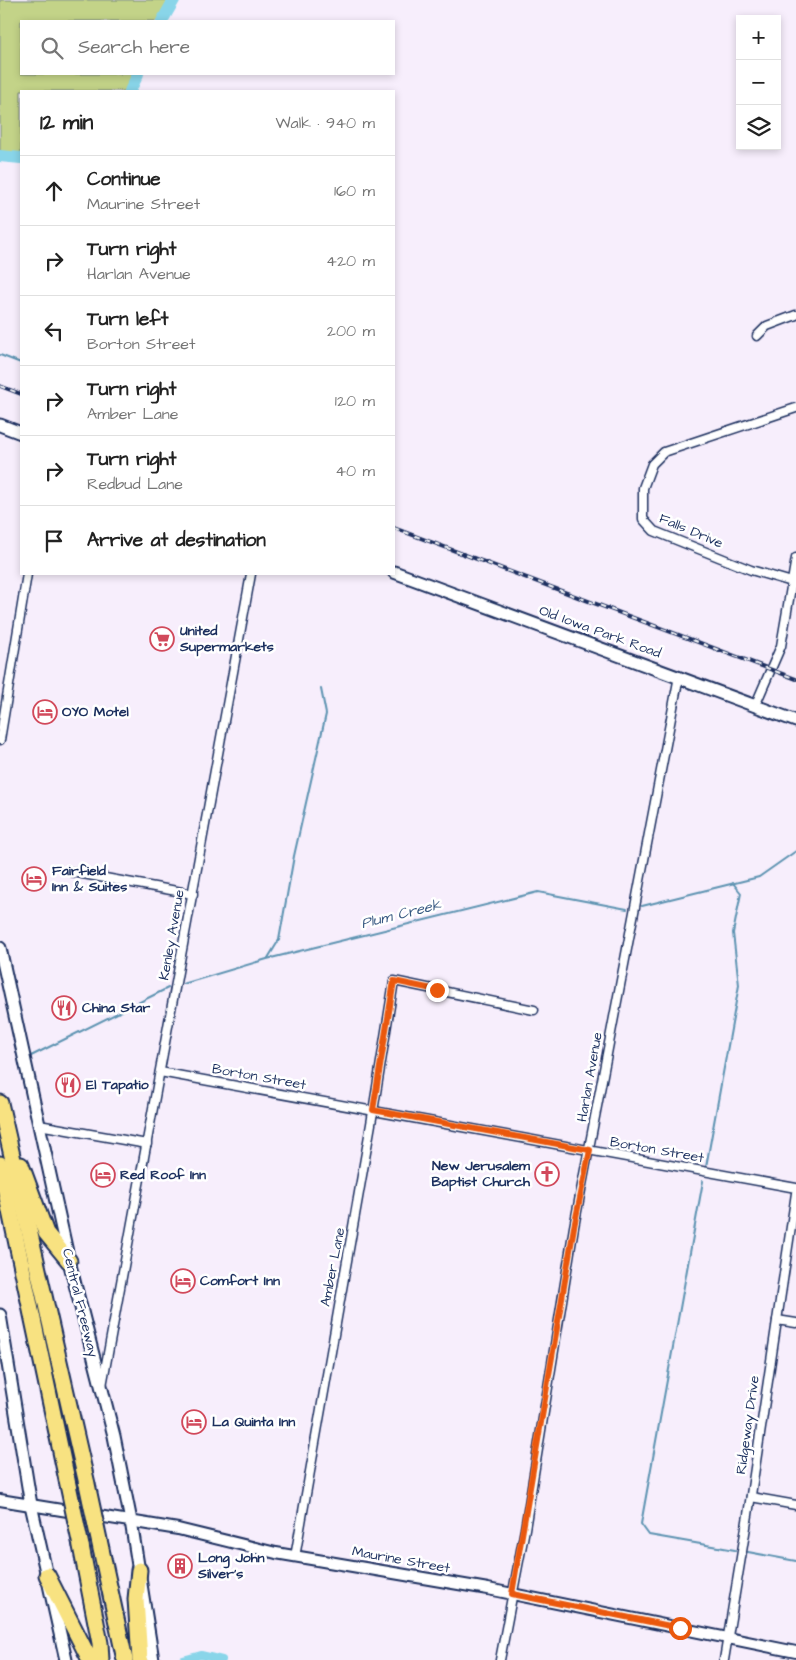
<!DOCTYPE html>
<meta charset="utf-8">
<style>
body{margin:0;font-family:"Architects Daughter",sans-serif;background:#f2f2f2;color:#222}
.controls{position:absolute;right:15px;top:15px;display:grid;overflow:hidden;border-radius:0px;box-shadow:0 2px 8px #0003}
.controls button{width:45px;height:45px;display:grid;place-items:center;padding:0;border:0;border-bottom:1px solid #e0e0e0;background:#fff;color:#222;font:25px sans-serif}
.stop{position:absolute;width:15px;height:15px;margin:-11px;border:4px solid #ea580c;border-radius:50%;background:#fff}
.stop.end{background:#ea580c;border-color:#fff;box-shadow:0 1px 5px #0008}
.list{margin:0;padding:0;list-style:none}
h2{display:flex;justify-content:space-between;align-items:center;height:65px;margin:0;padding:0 20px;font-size:21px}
h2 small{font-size:16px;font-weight:400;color:#767676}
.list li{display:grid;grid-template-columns:32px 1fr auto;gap:15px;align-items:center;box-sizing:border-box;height:70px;padding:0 20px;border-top:1px solid #e0e0e0}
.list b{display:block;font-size:19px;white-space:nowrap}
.list p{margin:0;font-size:16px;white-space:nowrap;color:#767676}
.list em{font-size:16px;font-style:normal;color:#767676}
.icon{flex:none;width:28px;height:28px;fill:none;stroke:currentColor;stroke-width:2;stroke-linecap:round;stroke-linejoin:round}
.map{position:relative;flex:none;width:796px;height:1660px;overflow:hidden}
.search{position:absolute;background:#fff;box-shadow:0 2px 8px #0003;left:20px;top:20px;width:375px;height:55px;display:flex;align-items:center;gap:12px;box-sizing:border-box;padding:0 18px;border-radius:0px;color:#767676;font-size:19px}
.panel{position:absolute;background:#fff;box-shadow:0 2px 8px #0003;left:20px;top:90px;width:375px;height:485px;border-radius:0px}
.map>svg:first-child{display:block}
</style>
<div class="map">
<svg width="796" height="1660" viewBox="0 0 796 1660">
<rect width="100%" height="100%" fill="#f7eefc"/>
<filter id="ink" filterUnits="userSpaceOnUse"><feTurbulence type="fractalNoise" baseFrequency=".02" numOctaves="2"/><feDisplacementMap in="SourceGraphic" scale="10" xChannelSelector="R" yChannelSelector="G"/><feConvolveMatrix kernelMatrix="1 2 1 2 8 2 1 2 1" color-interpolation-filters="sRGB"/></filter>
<g filter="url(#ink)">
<polygon fill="#c3d388" stroke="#6f8173" points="0,0 174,0 162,21 21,21 21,74 138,74 130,91 21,91 21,158 0,156"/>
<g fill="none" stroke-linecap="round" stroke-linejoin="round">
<g stroke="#5d93b1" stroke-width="2">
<polyline points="0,355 21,363"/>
<polyline points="642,906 759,877 796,851"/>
<polyline points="268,958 279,940 294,856 326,714 321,689"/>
<polyline points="183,984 267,959 538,892 627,909"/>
<polyline points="31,1056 168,988"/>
<polyline points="706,1167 739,985 733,933 741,893 733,883"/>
<polyline points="703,1181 641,1524 649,1535 735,1550"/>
<polyline points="748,1552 796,1561"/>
</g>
<polyline stroke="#89d5e9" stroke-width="8" points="183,1660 201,1655 222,1660"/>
<g stroke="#89d5e9" stroke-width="12">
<polyline points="162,21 174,0"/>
<polyline points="130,91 138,74"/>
<polyline points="0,156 21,158"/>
</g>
<g stroke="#1b2f5e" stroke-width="11">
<g id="minor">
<polyline points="757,336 767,326 796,315"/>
<polyline points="792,582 751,570 654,531 643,519 643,488 652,464 664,452 796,408"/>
<polyline points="755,706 781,646 796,558"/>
<polyline points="0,740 27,574"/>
<polyline points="72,872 193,894"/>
<polyline points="160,1072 796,1188"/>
<polyline points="39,1125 147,1144"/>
<polyline points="777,1320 796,1323"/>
<polyline points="102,1386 251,574"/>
<polyline points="751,1497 796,1505"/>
<polyline points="295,1557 371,1124 394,981 534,1010"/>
<polyline points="500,1660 525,1529 574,1227 679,676"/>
<polyline points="724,1660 748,1515 796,1193"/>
</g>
</g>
<g stroke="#1b2f5e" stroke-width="14">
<polyline id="tertiary" points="0,1500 178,1529 276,1553 488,1589 796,1652"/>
</g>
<g stroke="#1b2f5e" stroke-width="15">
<g id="secondary">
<polyline points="0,425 21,433"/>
<polyline points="394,572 796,721"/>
<polyline points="0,948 69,1261 114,1436 131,1521 153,1660"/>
<polyline points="0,1315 31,1505 66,1660"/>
</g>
</g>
<g stroke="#1b2f5e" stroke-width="19">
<g id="motorway">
<polyline points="0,1103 87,1484"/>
<polyline points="0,1164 67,1480"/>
<polyline points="21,1165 46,1233 69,1261"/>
<polyline points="81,1546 100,1643 101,1660"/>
<polyline points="101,1549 125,1660"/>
<polyline points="139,1570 136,1599 140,1660"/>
<polyline points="47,1575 90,1660"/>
</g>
</g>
<use href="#minor" stroke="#fff" stroke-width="8"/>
<use href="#tertiary" stroke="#fff" stroke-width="10"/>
<use href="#secondary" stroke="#fff" stroke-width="11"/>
<use href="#motorway" stroke="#f8e281" stroke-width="15"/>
<g stroke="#1b2f5e" stroke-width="4">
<g id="rail">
<polyline points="0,386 21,394"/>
<polyline points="394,528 796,679"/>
</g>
</g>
<use href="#rail" stroke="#fff" stroke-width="2" stroke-dasharray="5.5" stroke-linecap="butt"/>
<g stroke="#1b2f5e" stroke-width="19" stroke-linecap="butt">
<g id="motorway-bridge">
<polyline points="67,1480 81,1546"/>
<polyline points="87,1484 101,1549"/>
</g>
</g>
<use href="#motorway-bridge" stroke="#f8e281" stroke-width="15"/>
</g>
</g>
<g fill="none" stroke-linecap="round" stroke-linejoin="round" filter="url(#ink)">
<polyline stroke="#ea580c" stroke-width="6" points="437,990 394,981 373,1110 590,1150 574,1227 512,1594 680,1628"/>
</g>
<defs>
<g id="supermarket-ring" transform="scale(1.25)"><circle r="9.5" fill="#fff" stroke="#d1495b" stroke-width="1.5"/><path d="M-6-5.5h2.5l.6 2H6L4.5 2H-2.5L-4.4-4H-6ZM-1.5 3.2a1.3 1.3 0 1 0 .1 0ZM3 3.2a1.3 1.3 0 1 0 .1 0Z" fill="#d1495b"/></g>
<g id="hotel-ring" transform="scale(1.25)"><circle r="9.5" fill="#fff" stroke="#d1495b" stroke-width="1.5"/><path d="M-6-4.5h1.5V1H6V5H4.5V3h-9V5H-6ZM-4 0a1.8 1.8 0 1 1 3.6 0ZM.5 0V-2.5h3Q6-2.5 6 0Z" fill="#d1495b"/></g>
<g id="restaurant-ring" transform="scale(1.25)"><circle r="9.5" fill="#fff" stroke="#d1495b" stroke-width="1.5"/><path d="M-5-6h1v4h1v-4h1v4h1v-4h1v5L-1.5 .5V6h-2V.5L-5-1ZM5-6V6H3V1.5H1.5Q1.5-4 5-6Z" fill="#d1495b"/></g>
<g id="church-ring" transform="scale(1.25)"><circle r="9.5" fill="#fff" stroke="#d1495b" stroke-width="1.5"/><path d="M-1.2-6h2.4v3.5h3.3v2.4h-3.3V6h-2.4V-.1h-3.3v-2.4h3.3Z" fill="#d1495b"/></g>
<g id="building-ring" transform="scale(1.25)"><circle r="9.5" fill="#fff" stroke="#d1495b" stroke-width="1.5"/><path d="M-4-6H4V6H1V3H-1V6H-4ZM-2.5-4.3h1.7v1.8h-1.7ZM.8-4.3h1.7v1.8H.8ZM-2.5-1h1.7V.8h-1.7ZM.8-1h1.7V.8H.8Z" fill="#d1495b"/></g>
</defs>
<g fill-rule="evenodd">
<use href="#supermarket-ring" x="162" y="639"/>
<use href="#hotel-ring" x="45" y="712"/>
<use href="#hotel-ring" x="34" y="879"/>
<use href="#restaurant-ring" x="64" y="1008"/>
<use href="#restaurant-ring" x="68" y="1085"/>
<use href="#church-ring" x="547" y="1174"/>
<use href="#hotel-ring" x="103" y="1175"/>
<use href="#hotel-ring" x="183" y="1281"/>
<use href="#hotel-ring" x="194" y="1422"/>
<use href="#building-ring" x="180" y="1566"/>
</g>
<g text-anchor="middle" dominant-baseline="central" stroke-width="5" stroke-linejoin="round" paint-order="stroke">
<g font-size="14" fill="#1b2f5e" stroke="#fff">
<text transform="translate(691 531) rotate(23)">Falls Drive</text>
<text transform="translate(600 632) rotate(20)">Old Iowa Park Road</text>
<text transform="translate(172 935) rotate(-80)">Kenley Avenue</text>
<text transform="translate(259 1077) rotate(10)">Borton Street</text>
<text transform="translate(590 1077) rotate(-80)">Harlan Avenue</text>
<text transform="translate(657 1150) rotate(10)">Borton Street</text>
<text transform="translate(333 1267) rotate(-79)">Amber Lane</text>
<text transform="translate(80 1303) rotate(76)">Central Freeway</text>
<text transform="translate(748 1425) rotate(-82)">Ridgeway Drive</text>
<text transform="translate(401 1560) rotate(10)">Maurine Street</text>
</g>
<g font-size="14" font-weight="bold" fill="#1b2f5e" stroke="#fff" text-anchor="start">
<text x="180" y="631">United<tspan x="180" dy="16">Supermarkets</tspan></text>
<text x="62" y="712">OYO Motel</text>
<text x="52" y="871">Fairfield<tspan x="52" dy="16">Inn &amp; Suites</tspan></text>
<text x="82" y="1008">China Star</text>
<text x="86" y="1085">El Tapatio</text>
<text x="530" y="1166" text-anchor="end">New Jerusalem<tspan x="530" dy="16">Baptist Church</tspan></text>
<text x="120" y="1175">Red Roof Inn</text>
<text x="200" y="1281">Comfort Inn</text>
<text x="212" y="1422">La Quinta Inn</text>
<text x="198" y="1558">Long John<tspan x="198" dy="16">Silver's</tspan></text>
</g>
<g font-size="15" font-style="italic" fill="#365881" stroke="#fff">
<text transform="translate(401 914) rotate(-14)">Plum Creek</text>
</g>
</g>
</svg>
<div class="controls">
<button>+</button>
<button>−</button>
<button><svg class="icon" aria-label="layers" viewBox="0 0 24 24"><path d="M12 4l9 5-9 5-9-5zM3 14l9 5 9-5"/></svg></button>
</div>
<div class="stop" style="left:680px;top:1628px"></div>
<div class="stop end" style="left:437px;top:990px"></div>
<div class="search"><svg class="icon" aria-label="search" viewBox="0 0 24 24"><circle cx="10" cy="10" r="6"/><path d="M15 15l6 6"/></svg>Search here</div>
<section class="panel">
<h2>12 min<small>Walk · 940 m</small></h2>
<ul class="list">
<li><svg class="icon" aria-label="ahead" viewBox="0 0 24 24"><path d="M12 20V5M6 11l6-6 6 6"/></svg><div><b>Continue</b><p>Maurine Street</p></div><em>160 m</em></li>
<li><svg class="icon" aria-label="right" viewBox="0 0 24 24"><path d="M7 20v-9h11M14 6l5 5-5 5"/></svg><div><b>Turn right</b><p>Harlan Avenue</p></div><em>420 m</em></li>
<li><svg class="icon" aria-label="left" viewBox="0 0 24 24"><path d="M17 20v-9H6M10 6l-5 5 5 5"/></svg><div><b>Turn left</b><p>Borton Street</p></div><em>200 m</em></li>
<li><svg class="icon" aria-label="right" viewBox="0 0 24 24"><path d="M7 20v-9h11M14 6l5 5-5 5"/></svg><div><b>Turn right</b><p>Amber Lane</p></div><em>120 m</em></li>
<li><svg class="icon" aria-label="right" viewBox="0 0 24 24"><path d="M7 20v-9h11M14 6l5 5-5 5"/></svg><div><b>Turn right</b><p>Redbud Lane</p></div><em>40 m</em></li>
<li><svg class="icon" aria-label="arrive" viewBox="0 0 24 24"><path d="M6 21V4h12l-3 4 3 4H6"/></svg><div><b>Arrive at destination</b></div></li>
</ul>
</section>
</div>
